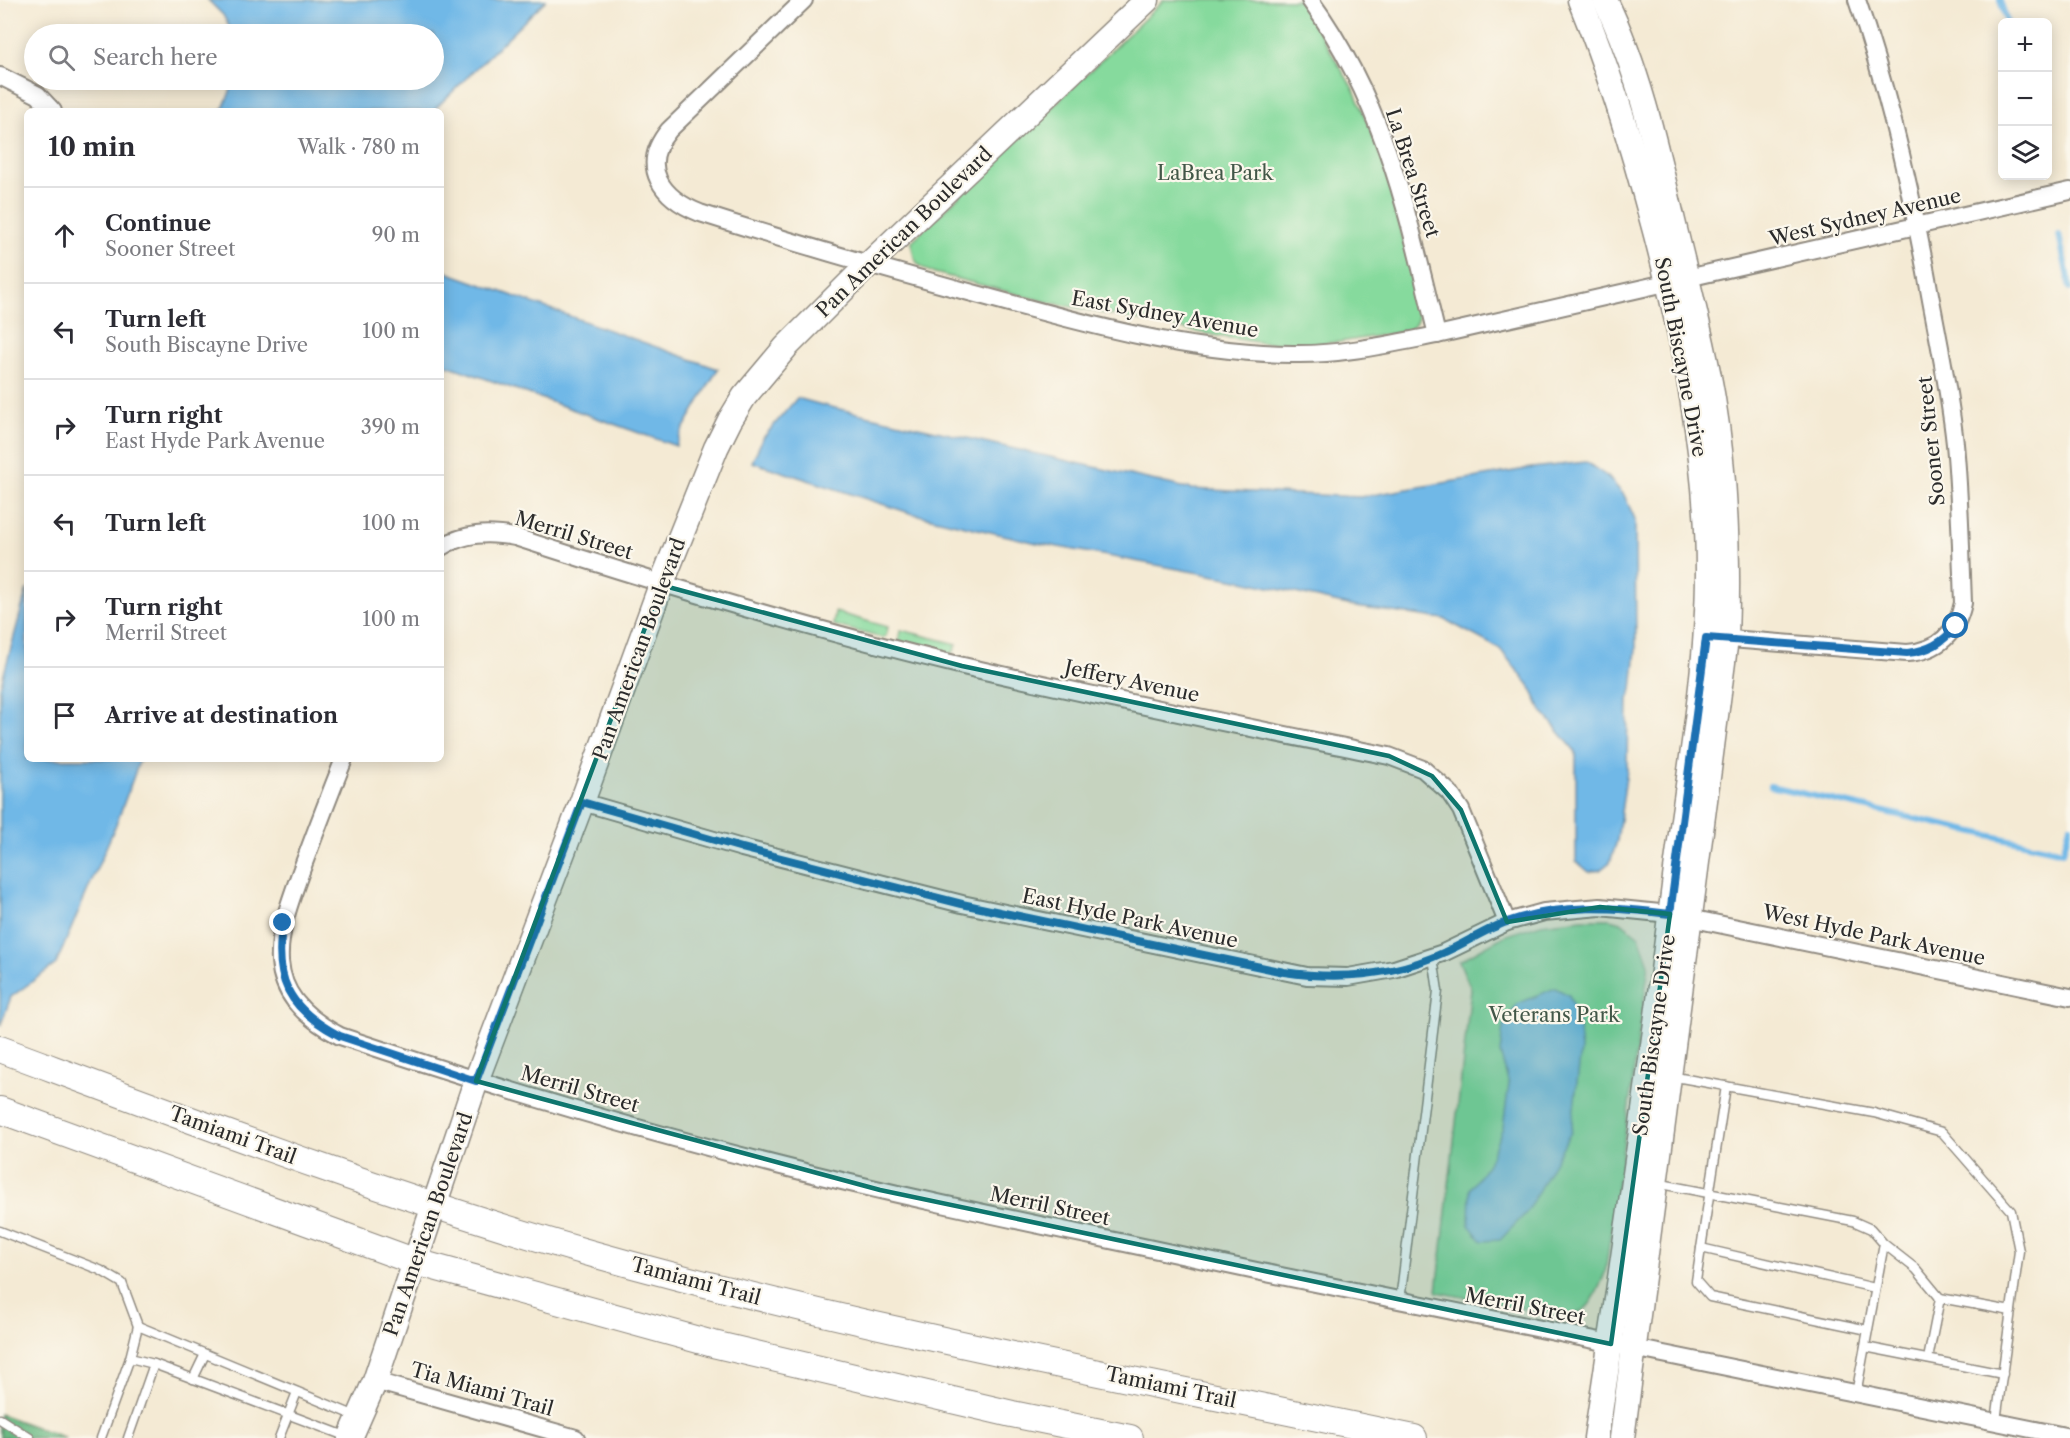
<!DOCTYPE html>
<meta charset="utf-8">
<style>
body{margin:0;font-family:"Libre Caslon Text",serif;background:#f7f7f7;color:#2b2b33}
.controls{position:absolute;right:18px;top:18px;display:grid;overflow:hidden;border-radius:9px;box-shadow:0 3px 15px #0003}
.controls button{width:54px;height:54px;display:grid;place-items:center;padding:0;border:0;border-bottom:2px solid #e1e1e2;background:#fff;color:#2b2b33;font:30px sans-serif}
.stop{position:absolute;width:18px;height:18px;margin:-14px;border:4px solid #1f6fb2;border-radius:50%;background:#fff}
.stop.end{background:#1f6fb2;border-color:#fff;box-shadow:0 2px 6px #0008}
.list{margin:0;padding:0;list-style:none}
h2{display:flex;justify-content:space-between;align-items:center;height:78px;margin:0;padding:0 24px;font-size:26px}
h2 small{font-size:20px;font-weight:400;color:#7c7c81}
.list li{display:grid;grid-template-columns:39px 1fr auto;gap:18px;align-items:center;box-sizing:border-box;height:96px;padding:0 24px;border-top:2px solid #e1e1e2}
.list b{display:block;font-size:22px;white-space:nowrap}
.list p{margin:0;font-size:20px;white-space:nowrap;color:#7c7c81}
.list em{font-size:20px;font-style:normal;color:#7c7c81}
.icon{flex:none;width:33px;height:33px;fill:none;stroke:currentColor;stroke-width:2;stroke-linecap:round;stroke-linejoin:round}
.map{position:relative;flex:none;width:2070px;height:1438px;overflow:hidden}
.search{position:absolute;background:#fff;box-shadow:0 3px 15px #0003;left:24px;top:24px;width:420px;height:66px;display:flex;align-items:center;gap:15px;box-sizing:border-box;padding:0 21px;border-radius:33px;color:#7c7c81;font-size:22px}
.panel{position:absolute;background:#fff;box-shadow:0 3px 15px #0003;left:24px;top:108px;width:420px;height:654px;border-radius:9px}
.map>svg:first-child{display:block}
</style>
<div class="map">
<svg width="2070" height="1438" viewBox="0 0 2070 1438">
<rect width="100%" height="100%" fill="#fbf7ec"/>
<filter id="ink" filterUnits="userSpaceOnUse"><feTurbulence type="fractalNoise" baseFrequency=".0167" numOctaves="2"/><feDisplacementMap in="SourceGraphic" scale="12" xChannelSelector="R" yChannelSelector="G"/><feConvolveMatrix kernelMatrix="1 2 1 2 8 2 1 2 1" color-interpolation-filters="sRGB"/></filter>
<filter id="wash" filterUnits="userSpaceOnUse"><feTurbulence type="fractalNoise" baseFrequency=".008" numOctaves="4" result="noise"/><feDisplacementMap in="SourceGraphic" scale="24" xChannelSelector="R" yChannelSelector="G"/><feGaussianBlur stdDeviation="1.35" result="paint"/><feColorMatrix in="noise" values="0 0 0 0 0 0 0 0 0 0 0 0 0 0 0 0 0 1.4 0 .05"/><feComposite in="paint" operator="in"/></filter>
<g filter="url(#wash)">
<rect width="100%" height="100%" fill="#f4ead4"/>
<g fill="#86da9d" stroke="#588264" stroke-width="1.5">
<path d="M1164,0H1299L1302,4L1354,90L1386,169L1420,307L1417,321L1409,331L1340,342L1299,345L1263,343L1223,337L1047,302L931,272C915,266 912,257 912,241Z"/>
<polygon points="835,612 888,627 886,636 882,638 833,625"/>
<polygon points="901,630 957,644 953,653 946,654 901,643 899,640"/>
<path d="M1582,919H1611L1621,922L1639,936L1649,964L1605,1273C1599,1287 1592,1311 1574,1314C1568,1315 1561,1314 1555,1315L1437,1292L1471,989L1459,961L1504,936L1541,924Z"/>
</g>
<polygon fill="#6cba84" stroke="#4c7258" stroke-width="1.5" points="0,1414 66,1438 0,1438"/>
<g fill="#6fb8e7" stroke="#4d7289" stroke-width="1.5">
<polygon points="208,0 546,0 433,111 222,111 235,80 434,80 434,34 233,34 223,15"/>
<polygon points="441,267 449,273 718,369 682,431 676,446 441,363"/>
<polygon points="797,398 826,406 1191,489 1360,497 1532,468 1586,462 1608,477 1624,495 1635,519 1636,649 1632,690 1628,699 1627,770 1617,841 1610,862 1600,870 1589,872 1576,861 1576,752 1541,710 1529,685 1500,649 1444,619 1356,607 1243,581 1037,543 910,513 752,462 763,438"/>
<polygon points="27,589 27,759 140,759 117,822 56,964 11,997 0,1027 0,688"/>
<polygon points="1555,988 1569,995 1578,1017 1581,1050 1571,1132 1526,1213 1500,1240 1482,1241 1469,1225 1470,1189 1488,1164 1503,1127 1509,1084 1500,1053 1503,1026 1517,1004"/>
</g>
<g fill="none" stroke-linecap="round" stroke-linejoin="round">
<g stroke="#6fb8e7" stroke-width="6">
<polyline points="2000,0 2007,22"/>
<polyline points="2059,235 2070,288"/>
<polyline points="1770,786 2063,852 2070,826"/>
</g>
</g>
</g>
<g filter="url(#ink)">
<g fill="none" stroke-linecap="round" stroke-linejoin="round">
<g stroke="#908a80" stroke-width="11">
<g id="lane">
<polyline points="1670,1076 1874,1113 1942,1132 2011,1211 2019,1251 1996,1421"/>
<polyline points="1726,1086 1696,1281 1710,1297 1868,1330"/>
<polyline points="1656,1183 1853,1221 1871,1229 1884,1244 1856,1394"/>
<polyline points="0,1231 100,1270 122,1283 138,1326"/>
<polyline points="1884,1244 1916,1269 1940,1298 2011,1311"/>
<polyline points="1701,1248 1875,1288"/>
<polyline points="1400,1301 1438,991 1433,957"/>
<polyline points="1865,1347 2003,1374"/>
<polyline points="1928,1359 1940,1298"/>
<polyline points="193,1379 205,1354"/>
<polyline points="0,1419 30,1438"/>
<polyline points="348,1437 154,1364 130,1358 138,1326 356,1416"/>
<polyline points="101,1438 130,1358"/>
<polyline points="128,1438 154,1364"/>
<polyline points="279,1438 297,1392"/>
</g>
</g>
<g stroke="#908a80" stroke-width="20">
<g id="street">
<path d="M804,0L669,130C638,167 662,198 700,213C797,244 894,272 991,298C1089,325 1191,353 1293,354C1341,355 1390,344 1437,335L2070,191"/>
<path d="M1310,0C1385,103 1408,215 1437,335"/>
<polyline points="0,76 38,95 53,111"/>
<path d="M441,547C465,533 487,532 515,537C662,585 812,630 963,666C1104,699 1246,727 1389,756L1423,769L1449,792L1461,810L1507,922"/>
<path d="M1718,638L1907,653C1938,651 1957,633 1963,603C1961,550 1960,496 1955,444C1950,395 1940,348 1931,300C1913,199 1891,98 1857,0"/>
<path d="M344,759C330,794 317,828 304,863C277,936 255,992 340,1036C484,1084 629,1128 777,1165C918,1201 1061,1229 1204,1260C1492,1321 1781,1377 2070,1437"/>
<polyline points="582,802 742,848 962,904 1307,976 1348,977 1394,969 1443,953 1507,922 1544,912 1600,907 1670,914 2070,997"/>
<polyline points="375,1381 576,1438"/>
</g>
</g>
<g stroke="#908a80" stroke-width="27">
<g id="secondary">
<path d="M1580,0C1611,75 1634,152 1655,231C1684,341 1708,456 1708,571C1708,671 1689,771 1676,870C1652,1060 1625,1249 1596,1438"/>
<path d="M1605,0C1638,68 1655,143 1672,217C1686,277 1703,338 1713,399C1726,478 1729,559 1726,639L1622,1438"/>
<polyline points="350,1438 375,1381 476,1081 582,802 661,585 716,448 730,420 744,397 786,347 868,265 1147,0"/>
</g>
</g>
<g stroke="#908a80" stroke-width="28">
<g id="primary">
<path d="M0,1049C196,1122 392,1197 593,1254C863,1330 1139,1380 1414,1438"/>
<polyline points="0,1110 416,1262 713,1344 1012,1414 1130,1438"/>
</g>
</g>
<use href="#lane" stroke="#fff" stroke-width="8"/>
<use href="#street" stroke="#fff" stroke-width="16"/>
<use href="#secondary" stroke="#fff" stroke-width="24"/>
<use href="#primary" stroke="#fff" stroke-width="26"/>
</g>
</g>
<g fill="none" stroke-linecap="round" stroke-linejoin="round" filter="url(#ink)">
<path stroke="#1f6fb2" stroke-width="8" d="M283,923C273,979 288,1009 340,1036L476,1081L582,802L742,848L962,904L1284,972C1338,980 1394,976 1445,952C1466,943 1486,929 1507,922C1560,903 1616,907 1670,914L1706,638L1907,653C1928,651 1943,643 1956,626"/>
</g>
<path fill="#0f766e" fill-opacity="0.2" stroke="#0f766e" stroke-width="4.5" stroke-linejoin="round" d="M661,585L962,666L1389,756L1432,776L1461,810L1507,922L1600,907L1670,914L1611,1344L880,1190L476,1081Z"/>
<g text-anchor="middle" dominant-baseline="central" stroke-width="4.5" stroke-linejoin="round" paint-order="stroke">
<g font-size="20" fill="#425748" stroke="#fbf7ec">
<text x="1215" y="173">LaBrea Park</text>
<text x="1554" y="1015">Veterans Park</text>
</g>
<g font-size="20" fill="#2b2b2b" stroke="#fbf7ec">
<text transform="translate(1413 173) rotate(72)">La Brea Street</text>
<text transform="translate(1865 217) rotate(-13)">West Sydney Avenue</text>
<text transform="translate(904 232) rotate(-44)">Pan American Boulevard</text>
<text transform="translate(1165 314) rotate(10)">East Sydney Avenue</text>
<text transform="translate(1681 357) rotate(79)">South Biscayne Drive</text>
<text transform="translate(1931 441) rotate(-96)">Sooner Street</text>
<text transform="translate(574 535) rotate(17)">Merril Street</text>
<text transform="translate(639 649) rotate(-70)">Pan American Boulevard</text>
<text transform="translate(1132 681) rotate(12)">Jeffery Avenue</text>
<text transform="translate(1130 918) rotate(12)">East Hyde Park Avenue</text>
<text transform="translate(1874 935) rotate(12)">West Hyde Park Avenue</text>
<text transform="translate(1654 1035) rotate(-82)">South Biscayne Drive</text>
<text transform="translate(580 1089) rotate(16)">Merril Street</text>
<text transform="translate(233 1135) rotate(20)">Tamiami Trail</text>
<text transform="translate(1050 1206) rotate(12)">Merril Street</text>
<text transform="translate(428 1224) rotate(-71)">Pan American Boulevard</text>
<text transform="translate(696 1281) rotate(15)">Tamiami Trail</text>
<text transform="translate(1525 1306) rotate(11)">Merril Street</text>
<text transform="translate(1171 1387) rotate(12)">Tamiami Trail</text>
<text transform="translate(482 1389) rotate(16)">Tia Miami Trail</text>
</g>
</g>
</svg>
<div class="controls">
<button>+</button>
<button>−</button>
<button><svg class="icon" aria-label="layers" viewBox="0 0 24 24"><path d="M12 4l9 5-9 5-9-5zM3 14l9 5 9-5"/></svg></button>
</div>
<div class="stop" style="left:1956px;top:626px"></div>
<div class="stop end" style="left:283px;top:923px"></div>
<div class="search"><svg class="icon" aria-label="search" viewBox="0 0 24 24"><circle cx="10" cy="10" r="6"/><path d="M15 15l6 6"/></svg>Search here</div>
<section class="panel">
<h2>10 min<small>Walk · 780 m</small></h2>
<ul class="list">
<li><svg class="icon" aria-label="ahead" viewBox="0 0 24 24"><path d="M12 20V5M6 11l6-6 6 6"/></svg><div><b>Continue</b><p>Sooner Street</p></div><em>90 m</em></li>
<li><svg class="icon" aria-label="left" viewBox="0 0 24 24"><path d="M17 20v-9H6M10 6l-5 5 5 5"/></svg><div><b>Turn left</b><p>South Biscayne Drive</p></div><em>100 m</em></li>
<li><svg class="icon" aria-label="right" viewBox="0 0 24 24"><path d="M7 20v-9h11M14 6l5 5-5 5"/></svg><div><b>Turn right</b><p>East Hyde Park Avenue</p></div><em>390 m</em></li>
<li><svg class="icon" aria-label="left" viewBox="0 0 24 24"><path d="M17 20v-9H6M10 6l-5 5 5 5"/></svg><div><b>Turn left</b></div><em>100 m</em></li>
<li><svg class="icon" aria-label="right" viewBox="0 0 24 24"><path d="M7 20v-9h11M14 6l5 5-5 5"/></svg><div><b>Turn right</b><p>Merril Street</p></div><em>100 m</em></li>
<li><svg class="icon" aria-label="arrive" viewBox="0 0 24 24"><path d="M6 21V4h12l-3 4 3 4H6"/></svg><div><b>Arrive at destination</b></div></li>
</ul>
</section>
</div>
